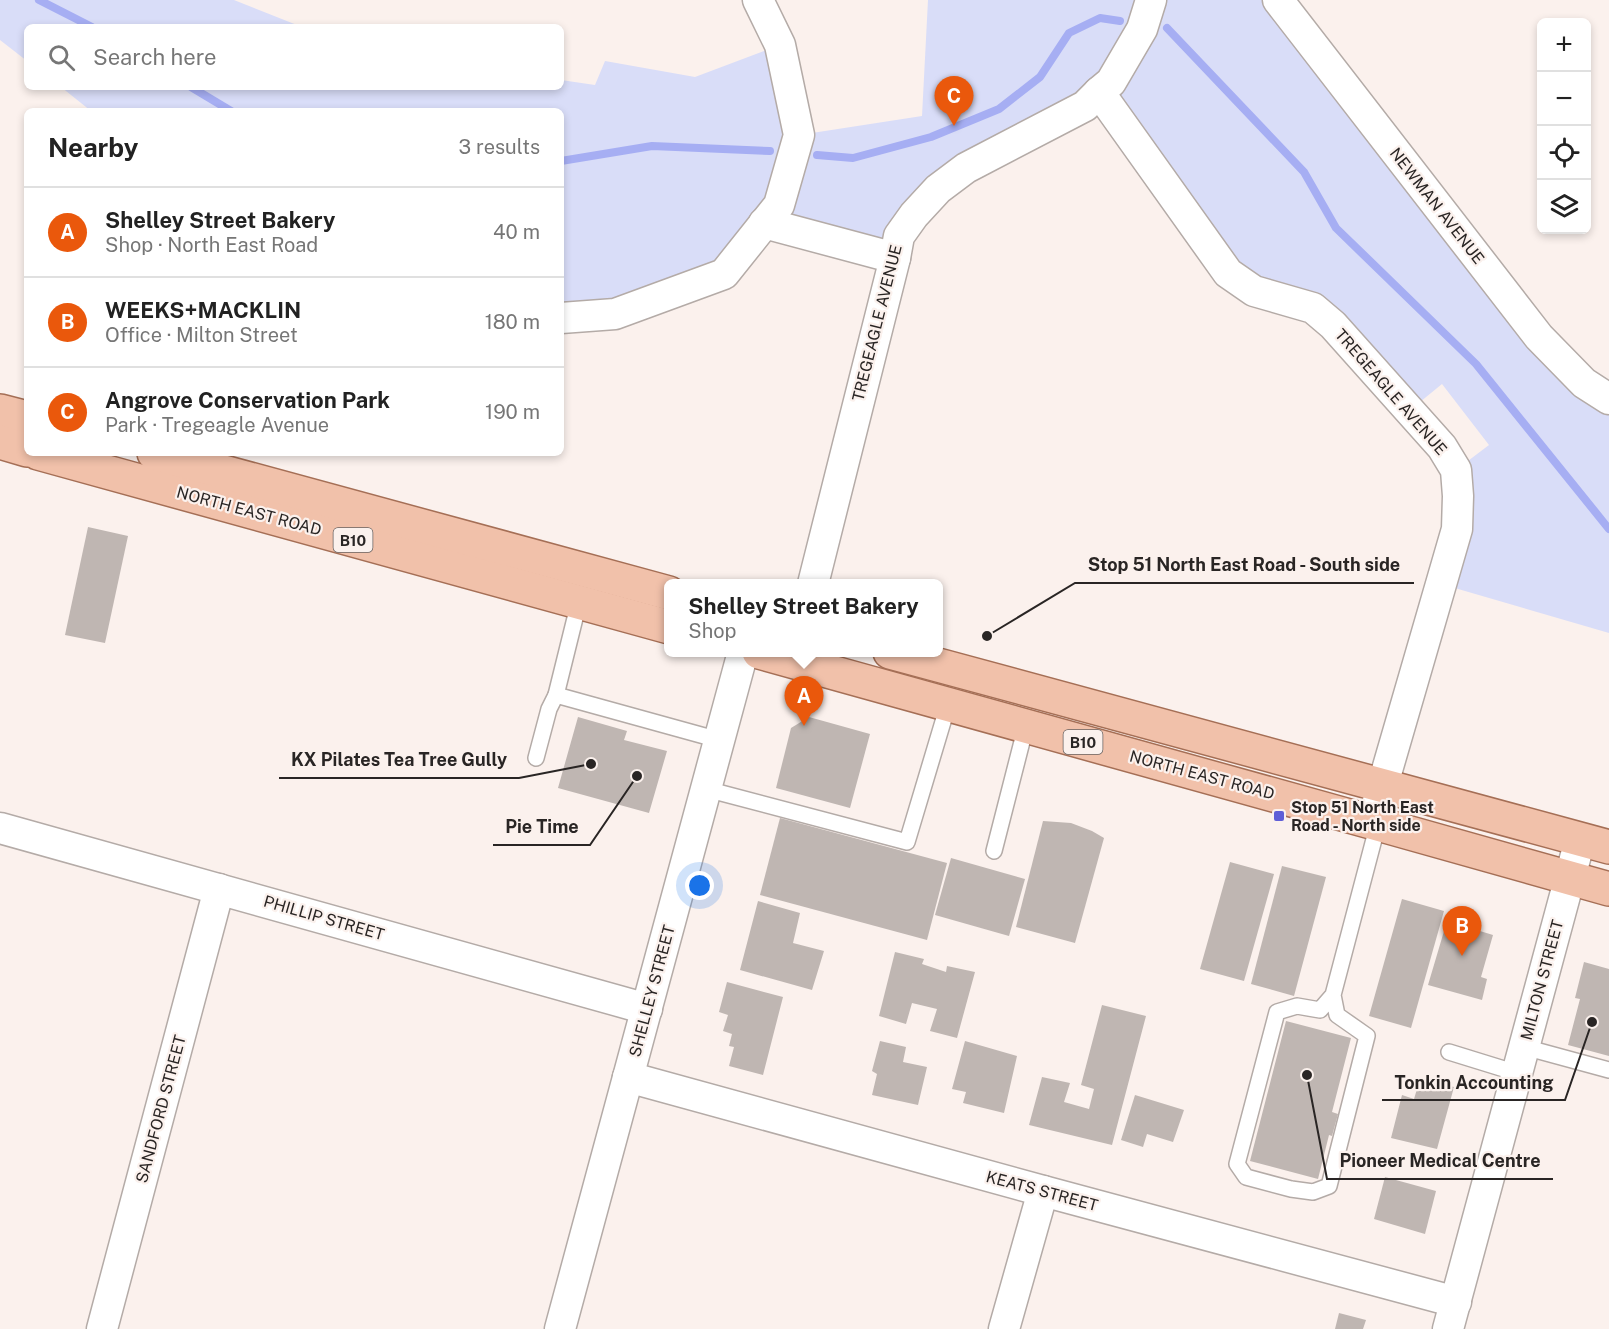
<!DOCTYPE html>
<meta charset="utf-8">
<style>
body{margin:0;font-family:"Public Sans",sans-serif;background:#f2f2f2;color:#222}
.controls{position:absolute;right:18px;top:18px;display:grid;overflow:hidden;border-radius:9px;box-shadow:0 3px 9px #0003}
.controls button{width:54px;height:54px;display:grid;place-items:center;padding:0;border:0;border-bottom:2px solid #e0e0e0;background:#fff;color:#222;font:30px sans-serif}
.you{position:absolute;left:700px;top:886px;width:21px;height:21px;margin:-15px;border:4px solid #fff;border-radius:50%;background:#1a73e8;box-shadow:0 0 0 9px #1a73e833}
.badge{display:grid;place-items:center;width:39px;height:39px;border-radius:50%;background:#ea580c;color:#fff;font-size:20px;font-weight:700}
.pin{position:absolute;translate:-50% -50px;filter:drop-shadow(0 2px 3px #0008)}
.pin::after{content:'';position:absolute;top:32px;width:21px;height:18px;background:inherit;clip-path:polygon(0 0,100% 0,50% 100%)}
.popup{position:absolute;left:664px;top:579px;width:279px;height:78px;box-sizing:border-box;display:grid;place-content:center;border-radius:9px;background:#fff;filter:drop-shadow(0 2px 4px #0005);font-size:20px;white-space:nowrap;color:#767676}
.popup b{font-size:22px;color:#222}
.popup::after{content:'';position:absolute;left:50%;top:100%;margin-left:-12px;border:12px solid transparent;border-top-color:#fff}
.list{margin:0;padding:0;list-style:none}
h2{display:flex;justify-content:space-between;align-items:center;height:78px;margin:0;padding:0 24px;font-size:26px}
h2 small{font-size:20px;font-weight:400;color:#767676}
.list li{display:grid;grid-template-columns:39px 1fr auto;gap:18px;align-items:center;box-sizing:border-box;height:90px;padding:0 24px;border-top:2px solid #e0e0e0}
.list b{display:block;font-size:22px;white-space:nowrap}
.list p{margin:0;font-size:20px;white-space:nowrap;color:#767676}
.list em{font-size:20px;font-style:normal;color:#767676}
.icon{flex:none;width:33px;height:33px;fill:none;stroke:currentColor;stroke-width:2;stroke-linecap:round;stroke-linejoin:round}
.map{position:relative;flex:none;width:1609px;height:1329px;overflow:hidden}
.search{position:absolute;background:#fff;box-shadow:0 3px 9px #0003;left:24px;top:24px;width:540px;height:66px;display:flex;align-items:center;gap:15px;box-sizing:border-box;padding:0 21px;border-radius:9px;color:#767676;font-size:22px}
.panel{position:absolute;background:#fff;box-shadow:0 3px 9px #0003;left:24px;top:108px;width:540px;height:348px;border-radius:9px}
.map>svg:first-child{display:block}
</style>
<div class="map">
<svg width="1609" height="1329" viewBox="0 0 1609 1329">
<rect width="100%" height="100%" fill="#fbf1ed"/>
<g fill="#d9ddf8">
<polygon points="0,0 234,0 302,27 27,27 27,61 0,40"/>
<polygon points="928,0 1278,0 1609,399 1609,633 1441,584 1456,470 1489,445 1442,384 1409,411 1333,325 1254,291 1099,92 966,168 895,258 764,223 724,274 561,318 561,111 91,111 61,87 561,87 561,80 595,85 605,61 695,77 780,45 799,135 922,116"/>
</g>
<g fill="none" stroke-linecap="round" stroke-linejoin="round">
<g stroke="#a6aef3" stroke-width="8">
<polyline points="39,0 92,27"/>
<polyline points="1167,28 1304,172 1336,228 1476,364 1609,529"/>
<polyline points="191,87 231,111"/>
<polyline points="817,155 853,158 931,137 999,109 1040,77 1069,33 1100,18 1120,21"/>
<polyline points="561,161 652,146 770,151"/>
</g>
</g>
<g fill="#bfb6b2">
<polygon points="88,527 128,536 105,643 65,635"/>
<polygon points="578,717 627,731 624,740 667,751 649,813 558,788"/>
<polygon points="809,717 870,734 850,808 776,788 791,728"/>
<polygon points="780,818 947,863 927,940 760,895"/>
<polygon points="1043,821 1071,823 1092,831 1104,838 1075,943 1016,927"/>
<polygon points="951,858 1025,879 1009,936 935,915"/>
<polygon points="1230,862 1274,874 1244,981 1200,969"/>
<polygon points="1282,866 1326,877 1294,996 1251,984"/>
<polygon points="1402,899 1444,911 1411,1028 1369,1016"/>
<polygon points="758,901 800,913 793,943 824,951 812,990 740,970"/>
<polygon points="1447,921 1493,935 1481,977 1487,979 1482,1000 1428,985"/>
<polygon points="895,952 924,959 922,964 946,972 947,966 975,972 957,1038 930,1031 937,1009 912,1003 906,1024 879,1016"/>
<polygon points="1584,962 1609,969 1609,1056 1568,1045 1580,999 1575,998"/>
<polygon points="727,982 783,997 763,1075 729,1066 734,1047 729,1046 732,1034 723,1031 728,1015 719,1012"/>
<polygon points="1102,1005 1146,1016 1112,1145 1029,1125 1042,1077 1070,1083 1064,1102 1089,1109 1094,1089 1081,1085"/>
<polygon points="1286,1021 1351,1038 1332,1112 1338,1114 1332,1136 1329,1135 1318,1179 1250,1161"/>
<polygon points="880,1041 906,1047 903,1062 927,1067 918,1105 872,1095 877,1074 872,1071"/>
<polygon points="965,1041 1017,1056 1004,1113 963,1103 966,1092 952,1089"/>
<polygon points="1420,1079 1454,1087 1437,1149 1391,1138 1402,1095 1414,1099"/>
<polygon points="1135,1095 1184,1110 1173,1142 1147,1134 1143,1147 1121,1140"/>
<polygon points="1385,1177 1436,1191 1425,1234 1374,1219"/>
<polygon points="1339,1313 1366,1320 1363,1329 1335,1329"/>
</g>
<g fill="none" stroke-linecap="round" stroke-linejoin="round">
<g stroke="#b4aba7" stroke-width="18">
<g id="service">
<polyline points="579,602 556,695 719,740"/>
<polyline points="536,758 549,709 556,695"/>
<polyline points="706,789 907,842 948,705"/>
<polyline points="994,851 1026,726"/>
<polyline points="1333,995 1320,1010 1297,1006 1277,1012 1237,1164 1246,1177 1291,1189 1313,1192 1329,1186 1367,1036 1337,1015 1333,995 1378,824"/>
<polyline points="1524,1047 1609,1070"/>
<polyline points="1449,1052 1517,1073"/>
</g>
</g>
<g stroke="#b4aba7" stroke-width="33">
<g id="minor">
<polyline points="1278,0 1539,337 1584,383 1609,399"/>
<polyline points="1099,92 1111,82 1142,29 1151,0"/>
<polyline points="764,223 895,258"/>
<polyline points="561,318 615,314 724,274 779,205 799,135 780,45 758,0"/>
<polyline points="813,584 895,258 899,236 914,215 938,189 966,168 1085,106 1099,92 1228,273 1254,291 1313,308 1333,325 1442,447 1456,470 1458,496 1457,529 1372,822"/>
<polyline points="0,828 647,1009"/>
<polyline points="628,1077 1043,1191 1456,1302"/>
<polyline points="102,1329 219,889"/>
<polyline points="560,1329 743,652"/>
<polyline points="1004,1329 1043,1191"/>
<polyline points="1448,1329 1580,840"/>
</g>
</g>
<g stroke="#a56f56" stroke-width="36">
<g id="primary">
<polyline points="0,411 27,418"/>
<polyline points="0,442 27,450"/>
<polyline points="38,453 669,627"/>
<polyline points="154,453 669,593"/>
<polyline points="759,652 1378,824 1609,889"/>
<polyline points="890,652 1609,847"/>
</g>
</g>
<use href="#service" stroke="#fff" stroke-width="15"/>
<use href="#minor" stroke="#fff" stroke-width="30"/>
<use href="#primary" stroke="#f1c1aa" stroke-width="33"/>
</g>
<rect fill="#5f5ed7" stroke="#fbf1ed" stroke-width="2" x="1273" y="810" width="12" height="12" rx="3"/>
<g text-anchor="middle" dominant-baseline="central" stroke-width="4.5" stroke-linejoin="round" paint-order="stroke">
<g fill="#fbf1ed" stroke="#686260" stroke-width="1.5">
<rect x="333.5" y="528" width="39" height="24" rx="4.5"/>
<rect x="1063.5" y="730" width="39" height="24" rx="4.5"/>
</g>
<g font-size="15" font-weight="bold" fill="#292524">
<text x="353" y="540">B10</text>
<text x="1083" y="742">B10</text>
</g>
<g font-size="16" fill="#292524" stroke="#fbf1ed">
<text transform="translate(1437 206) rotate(52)">NEWMAN AVENUE</text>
<text transform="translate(877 323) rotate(-76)">TREGEAGLE AVENUE</text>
<text transform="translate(1391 392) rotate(49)">TREGEAGLE AVENUE</text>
<text transform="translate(249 511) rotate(15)">NORTH EAST ROAD</text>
<text transform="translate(1202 775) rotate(15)">NORTH EAST ROAD</text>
<text transform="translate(324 918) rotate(16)">PHILLIP STREET</text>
<text transform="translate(1542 980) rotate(-75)">MILTON STREET</text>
<text transform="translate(652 991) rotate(-75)">SHELLEY STREET</text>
<text transform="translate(161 1109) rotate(-75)">SANDFORD STREET</text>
<text transform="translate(1042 1191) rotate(15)">KEATS STREET</text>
</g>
<g font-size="16" font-weight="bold" fill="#292524" stroke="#fbf1ed" text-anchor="start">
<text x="1291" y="807">Stop 51 North East<tspan x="1291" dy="18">Road - North side</tspan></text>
</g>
</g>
<path fill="none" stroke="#292524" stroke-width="2" d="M987 636L1075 583H1414M591 764L519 778H279M637 776L590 845H493M1592 1022L1565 1100H1382M1307 1075L1327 1179H1553"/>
<g fill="#292524" stroke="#fbf1ed" stroke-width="2">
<circle cx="987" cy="636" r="6"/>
<circle cx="591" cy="764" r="6"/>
<circle cx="637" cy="776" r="6"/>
<circle cx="1592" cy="1022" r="6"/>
<circle cx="1307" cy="1075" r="6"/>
</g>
<g font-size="18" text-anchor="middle" font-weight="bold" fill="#292524" stroke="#fbf1ed" stroke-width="4.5" stroke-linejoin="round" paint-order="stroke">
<text x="1244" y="571">Stop 51 North East Road - South side</text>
<text x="399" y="766">KX Pilates Tea Tree Gully</text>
<text x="542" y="833">Pie Time</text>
<text x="1474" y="1089">Tonkin Accounting</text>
<text x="1440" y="1167">Pioneer Medical Centre</text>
</g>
</svg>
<div class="controls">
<button>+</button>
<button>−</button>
<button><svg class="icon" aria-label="locate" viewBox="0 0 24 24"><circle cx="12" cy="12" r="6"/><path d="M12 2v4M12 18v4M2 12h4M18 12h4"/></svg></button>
<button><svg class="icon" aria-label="layers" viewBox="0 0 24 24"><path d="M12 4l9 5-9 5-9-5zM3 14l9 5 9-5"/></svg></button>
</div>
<div class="you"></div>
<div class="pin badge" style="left:804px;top:726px">A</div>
<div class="popup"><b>Shelley Street Bakery</b>Shop</div>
<div class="pin badge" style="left:1462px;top:956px">B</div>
<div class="pin badge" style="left:954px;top:126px">C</div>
<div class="search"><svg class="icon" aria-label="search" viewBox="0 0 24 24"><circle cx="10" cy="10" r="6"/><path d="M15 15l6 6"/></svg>Search here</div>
<section class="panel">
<h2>Nearby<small>3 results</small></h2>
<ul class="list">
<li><span class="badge">A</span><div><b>Shelley Street Bakery</b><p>Shop · North East Road</p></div><em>40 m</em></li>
<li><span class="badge">B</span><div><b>WEEKS+MACKLIN</b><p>Office · Milton Street</p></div><em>180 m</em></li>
<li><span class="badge">C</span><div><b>Angrove Conservation Park</b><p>Park · Tregeagle Avenue</p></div><em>190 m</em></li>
</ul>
</section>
</div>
